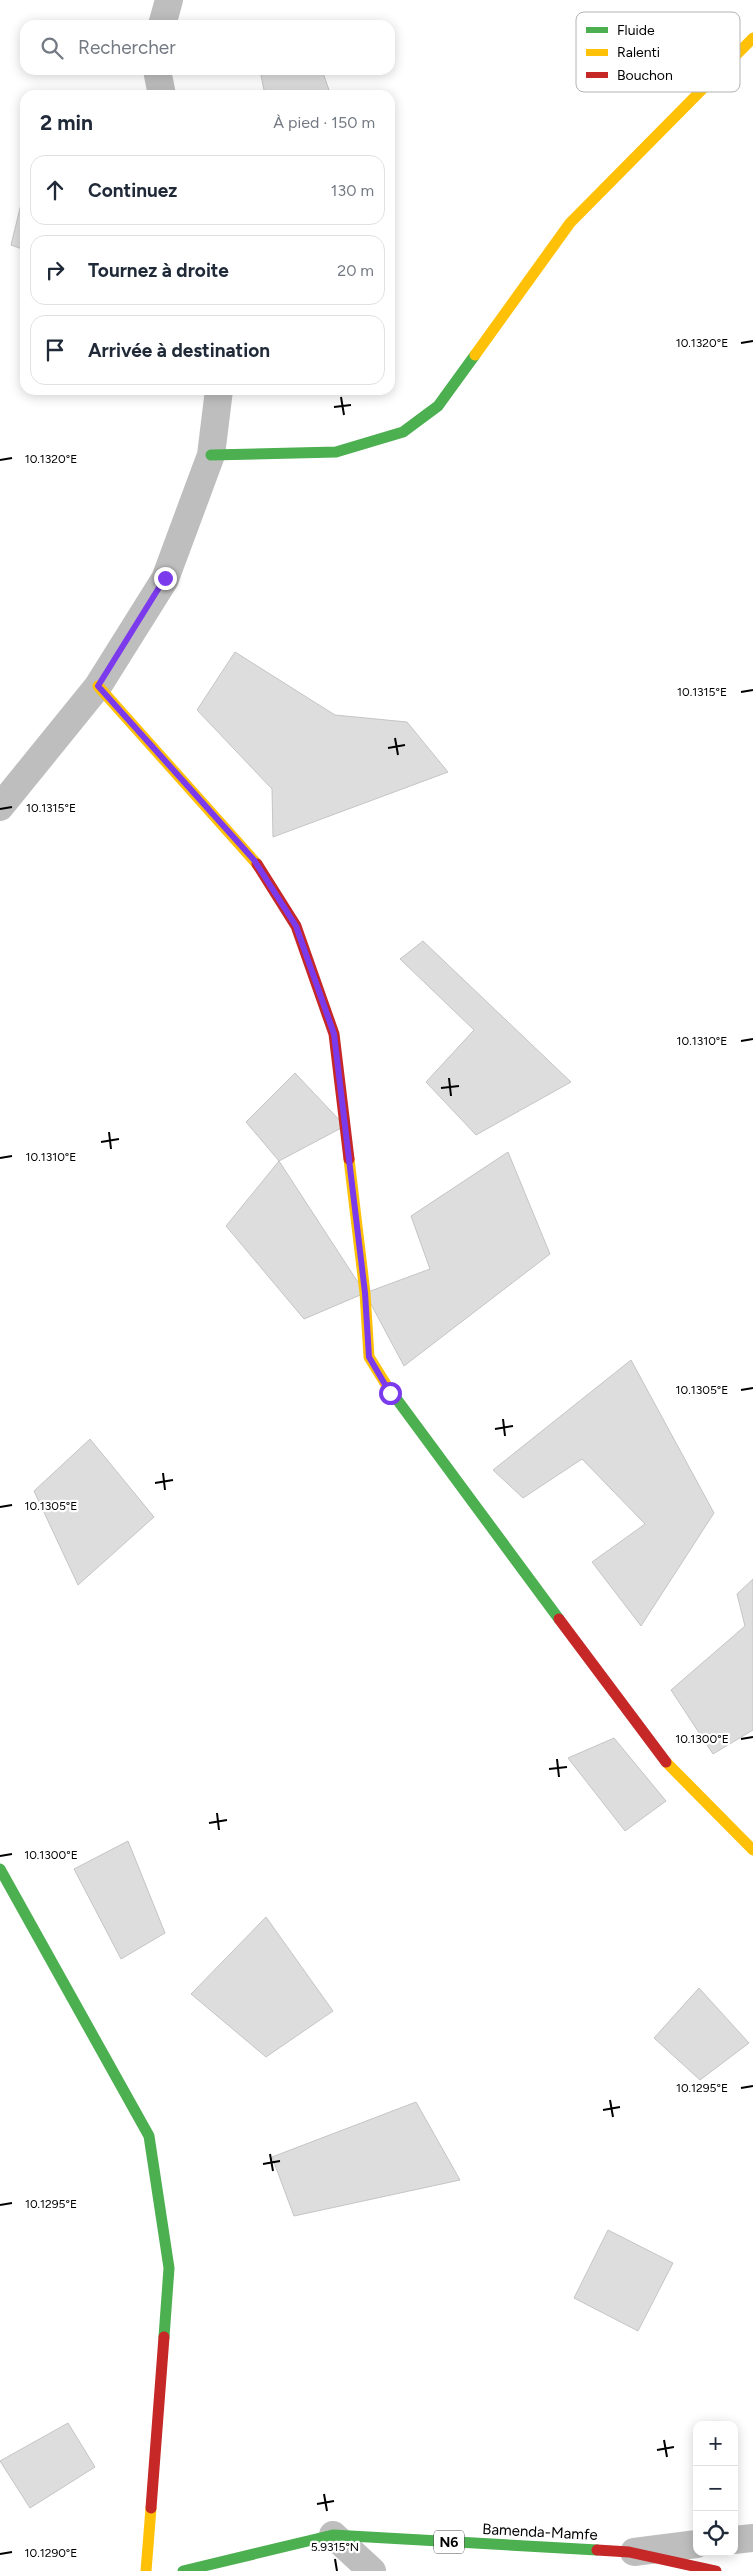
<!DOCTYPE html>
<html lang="fr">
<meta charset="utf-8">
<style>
body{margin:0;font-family:Figtree,sans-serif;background:#f2f2f3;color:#1f2937}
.controls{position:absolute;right:15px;bottom:15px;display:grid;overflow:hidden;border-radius:10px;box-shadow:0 2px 12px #0003}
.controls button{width:45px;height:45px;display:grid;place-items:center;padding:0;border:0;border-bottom:1px solid #e0e1e3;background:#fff;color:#1f2937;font:25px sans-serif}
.stop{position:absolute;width:15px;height:15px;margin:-11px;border:4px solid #7c3aed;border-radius:50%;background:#fff}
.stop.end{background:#7c3aed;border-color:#fff;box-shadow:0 1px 5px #0008}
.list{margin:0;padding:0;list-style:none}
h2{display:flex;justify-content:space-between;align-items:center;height:65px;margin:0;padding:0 20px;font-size:21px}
h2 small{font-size:16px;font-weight:400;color:#747a83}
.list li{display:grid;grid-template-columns:32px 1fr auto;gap:15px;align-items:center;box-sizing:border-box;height:70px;margin:0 10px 10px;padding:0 10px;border:1px solid #e0e1e3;border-radius:15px}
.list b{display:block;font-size:19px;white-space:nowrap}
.list em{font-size:16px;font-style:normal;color:#747a83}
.icon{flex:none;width:28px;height:28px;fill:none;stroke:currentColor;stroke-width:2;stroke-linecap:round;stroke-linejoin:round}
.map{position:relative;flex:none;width:753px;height:2571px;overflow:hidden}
.search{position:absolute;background:#fff;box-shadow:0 2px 12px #0003;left:20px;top:20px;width:375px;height:55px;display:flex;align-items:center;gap:12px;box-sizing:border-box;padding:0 18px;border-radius:15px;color:#747a83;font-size:19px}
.panel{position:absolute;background:#fff;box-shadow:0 2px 12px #0003;left:20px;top:90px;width:375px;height:305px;border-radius:15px}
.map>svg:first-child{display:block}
</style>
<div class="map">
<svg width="753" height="2571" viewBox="0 0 753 2571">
<rect width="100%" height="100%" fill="#fff"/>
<g fill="#ddd" stroke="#c5c5c5">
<polygon points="260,70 322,70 329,90 316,95 265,95"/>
<polygon points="25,188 25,250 11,245"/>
<polygon points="235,652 335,715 407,722 448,772 273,837 272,789 197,710"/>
<polygon points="423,941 571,1082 476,1135 426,1082 474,1030 400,959"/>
<polygon points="295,1073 345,1126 279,1161 246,1122"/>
<polygon points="508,1152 550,1254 404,1366 365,1293 430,1269 411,1216"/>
<polygon points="279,1161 365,1293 304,1319 226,1226"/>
<polygon points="631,1360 714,1513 641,1626 592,1562 645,1524 582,1459 523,1498 493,1470"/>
<polygon points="90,1439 154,1517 78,1585 34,1491"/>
<polygon points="753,1579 753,1730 713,1754 671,1690 745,1626 737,1594"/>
<polygon points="614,1738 666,1801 625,1831 568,1758"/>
<polygon points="128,1841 165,1933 121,1959 74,1869"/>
<polygon points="266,1917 333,2011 266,2057 191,1994"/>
<polygon points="699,1988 749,2043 700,2080 654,2038"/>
<polygon points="416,2102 460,2180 294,2216 272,2157"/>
<polygon points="608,2230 673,2263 638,2331 574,2298"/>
<polygon points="68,2423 95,2467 30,2508 0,2461"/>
</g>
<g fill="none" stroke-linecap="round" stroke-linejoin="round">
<g stroke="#bebebe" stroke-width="28">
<polyline points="162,25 169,0"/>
<polyline points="157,70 162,95"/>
<polyline points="0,807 98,686 165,579 211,455 219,390"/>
<polyline points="333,2535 372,2571"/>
<polyline points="734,2540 753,2538"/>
<polyline points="634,2552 697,2544"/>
</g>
<g stroke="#4caf50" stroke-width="11">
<polyline points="211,455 336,452 403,432 438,406 475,355"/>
<polyline points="387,1386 559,1619"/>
<polyline points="0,1869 149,2136 169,2268 164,2337"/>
<polyline points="183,2571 333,2535 597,2550"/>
</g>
<g stroke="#ffc107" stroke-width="11">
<polyline points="475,355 570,223 753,38"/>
<polyline points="98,686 257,864"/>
<polyline points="349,1159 365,1293 369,1357 387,1386"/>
<polyline points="666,1762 753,1850"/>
<polyline points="146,2571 151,2508"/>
</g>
<g stroke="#c62828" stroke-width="11">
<polyline points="257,864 296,926 334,1034 349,1159"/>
<polyline points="559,1619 666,1762"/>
<polyline points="151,2508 164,2337"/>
<polyline points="597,2550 629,2552 716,2571"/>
</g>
</g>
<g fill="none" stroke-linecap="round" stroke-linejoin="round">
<polyline stroke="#7c3aed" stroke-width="6" points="165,578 98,686 254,860 296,926 334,1034 365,1293 369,1357 390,1393"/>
</g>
<path fill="none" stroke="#000" stroke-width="2" d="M741,343L753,341M341,397L344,415M334,407L351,405M0,460L12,458M741,692L753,690M395,738L398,755M388,748L405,745M0,809L12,807M741,1041L753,1039M449,1078L451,1096M441,1088L459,1086M109,1132L111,1149M101,1142L119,1139M0,1158L12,1156M741,1390L753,1388M503,1419L505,1436M495,1429L513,1426M163,1473L165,1490M155,1483L173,1480M0,1507L12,1505M741,1739L753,1737M557,1759L559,1777M549,1769L567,1767M217,1813L219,1830M209,1823L227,1820M0,1856L12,1854M741,2088L753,2086M610,2100L613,2117M603,2110L620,2107M270,2154L273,2171M263,2164L280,2161M0,2205L12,2203M664,2440L667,2457M657,2450L674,2447M324,2494L327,2511M317,2504L334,2501M0,2554L12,2552M335,2559L337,2571"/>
<g text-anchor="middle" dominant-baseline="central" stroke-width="4.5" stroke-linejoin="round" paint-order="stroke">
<rect fill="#fff" stroke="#4c4c4c" stroke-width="1" x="434" y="2530.5" width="30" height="23" rx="4"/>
<g font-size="14" font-weight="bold" fill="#000">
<text x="449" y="2542">N6</text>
</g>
<g font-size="15" fill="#000" stroke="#fff">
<text transform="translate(540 2532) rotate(3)">Bamenda-Mamfe</text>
</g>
</g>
<rect x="576" y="12" width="164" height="80" rx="8" fill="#fff" stroke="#b2b2b2" stroke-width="1"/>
<rect x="586" y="27" width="22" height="6" fill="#4caf50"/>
<rect x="586" y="49" width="22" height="7" fill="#ffc107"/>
<rect x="586" y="72" width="22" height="6" fill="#c62828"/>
<g font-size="14" fill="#000">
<text x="617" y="35">Fluide</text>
<text x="617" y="57">Ralenti</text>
<text x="617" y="80">Bouchon</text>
</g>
<g font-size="12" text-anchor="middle" fill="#000" stroke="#fff" stroke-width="4.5" stroke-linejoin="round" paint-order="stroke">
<text x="702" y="347">10.1320°E</text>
<text x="51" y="463">10.1320°E</text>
<text x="702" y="696">10.1315°E</text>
<text x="51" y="812">10.1315°E</text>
<text x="702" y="1045">10.1310°E</text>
<text x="51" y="1161">10.1310°E</text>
<text x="702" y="1394">10.1305°E</text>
<text x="51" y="1510">10.1305°E</text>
<text x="702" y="1743">10.1300°E</text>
<text x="51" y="1859">10.1300°E</text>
<text x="702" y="2092">10.1295°E</text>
<text x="51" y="2208">10.1295°E</text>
<text x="335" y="2551">5.9315°N</text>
<text x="51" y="2557">10.1290°E</text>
</g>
</svg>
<div class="controls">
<button>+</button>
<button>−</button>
<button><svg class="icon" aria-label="locate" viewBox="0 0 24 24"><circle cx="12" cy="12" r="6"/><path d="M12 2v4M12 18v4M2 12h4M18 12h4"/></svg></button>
</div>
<div class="stop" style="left:390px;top:1393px"></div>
<div class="stop end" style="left:165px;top:578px"></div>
<div class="search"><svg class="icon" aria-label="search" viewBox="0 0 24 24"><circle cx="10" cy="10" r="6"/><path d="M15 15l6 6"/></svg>Rechercher</div>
<section class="panel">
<h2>2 min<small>À pied · 150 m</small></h2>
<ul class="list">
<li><svg class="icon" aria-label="ahead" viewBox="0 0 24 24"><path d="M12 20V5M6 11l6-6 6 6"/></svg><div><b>Continuez</b></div><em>130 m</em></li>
<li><svg class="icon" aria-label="right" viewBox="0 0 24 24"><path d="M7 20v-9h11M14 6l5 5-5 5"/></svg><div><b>Tournez à droite</b></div><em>20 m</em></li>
<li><svg class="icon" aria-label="arrive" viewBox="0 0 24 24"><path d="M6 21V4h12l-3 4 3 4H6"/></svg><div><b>Arrivée à destination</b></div></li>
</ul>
</section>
</div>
